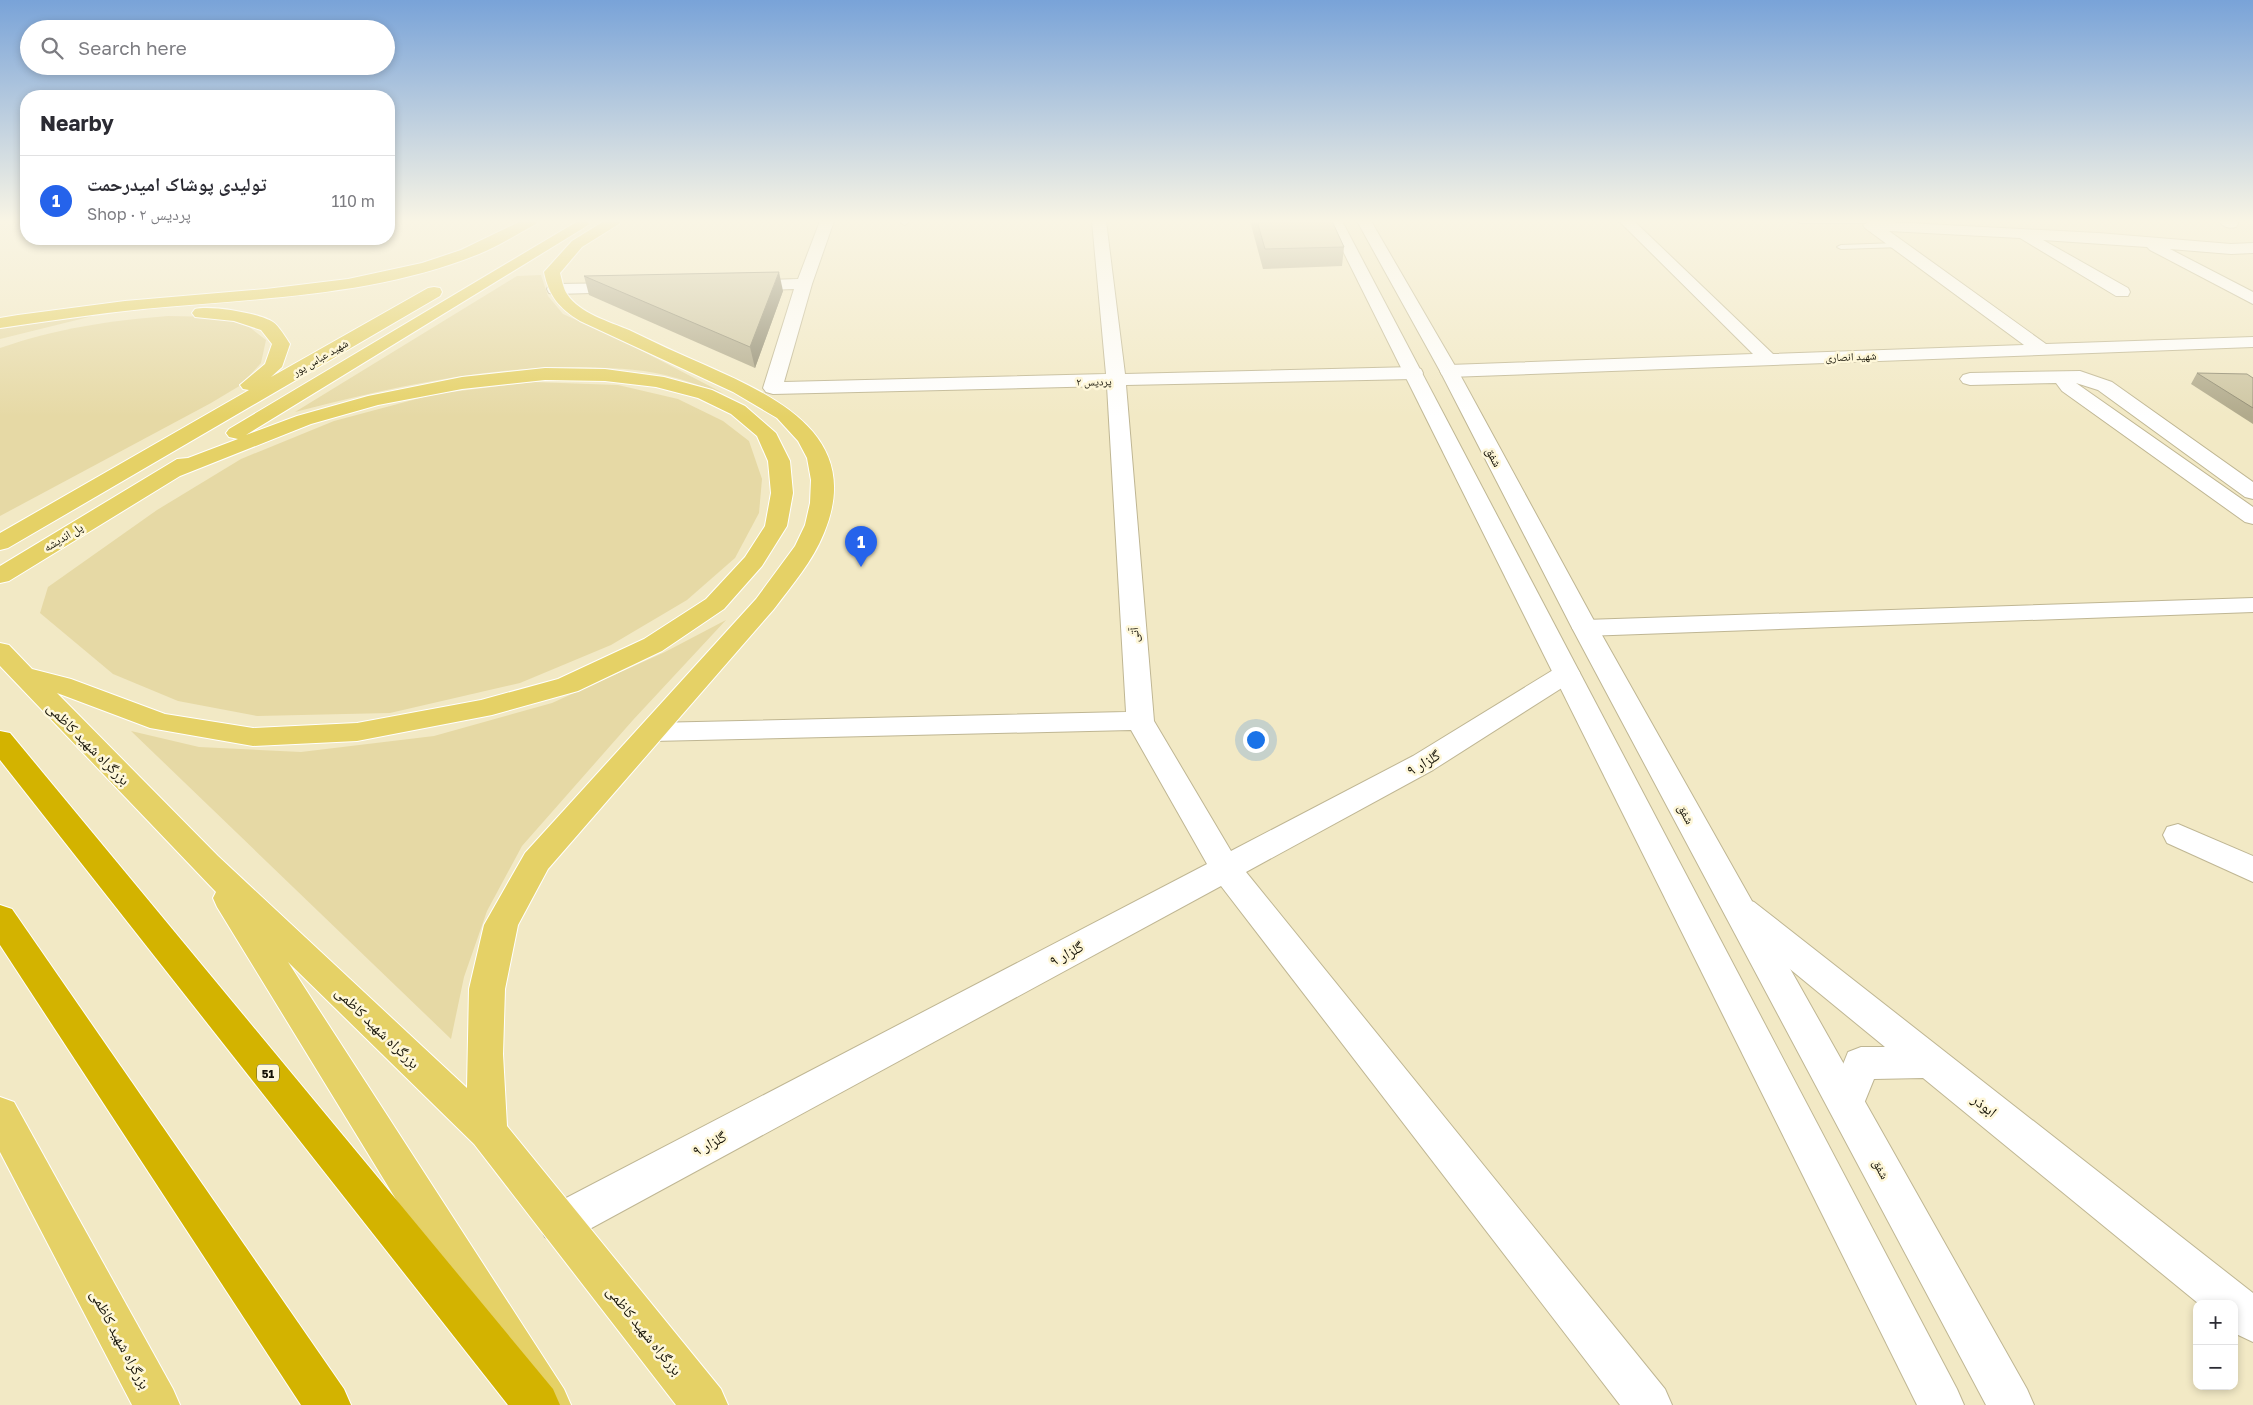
<!DOCTYPE html>
<meta charset="utf-8">
<style>
body{margin:0;font-family:"Golos Text","Noto Naskh Arabic",sans-serif;background:#f7f7f7;color:#2b2b33}
.controls{position:absolute;right:15px;bottom:15px;display:grid;overflow:hidden;border-radius:10px;box-shadow:0 2px 8px #0003}
.controls button{width:45px;height:45px;display:grid;place-items:center;padding:0;border:0;border-bottom:1px solid #e1e1e2;background:#fff;color:#2b2b33;font:25px sans-serif}
.you{position:absolute;left:1255px;top:739px;width:18px;height:18px;margin:-12px;border:4px solid #fff;border-radius:50%;background:#1a73e8;box-shadow:0 0 0 8px #1a73e833}
.badge{display:grid;place-items:center;width:32px;height:32px;border-radius:50%;background:#2563eb;color:#fff;font-size:16px;font-weight:700}
.pin{position:absolute;translate:-50% -41px;filter:drop-shadow(0 1px 2px #0008)}
.pin::after{content:'';position:absolute;top:26px;width:18px;height:15px;background:inherit;clip-path:polygon(0 0,100% 0,50% 100%)}
.list{margin:0;padding:0;list-style:none}
h2{display:flex;justify-content:space-between;align-items:center;height:65px;margin:0;padding:0 20px;font-size:21px}
h2 small{font-size:16px;font-weight:400;color:#7c7c81}
.list li{display:grid;grid-template-columns:32px 1fr auto;gap:15px;align-items:center;box-sizing:border-box;height:90px;padding:0 20px;border-top:1px solid #e1e1e2}
.list b{display:block;font-size:19px;white-space:nowrap}
.list p{margin:0;font-size:16px;white-space:nowrap;color:#7c7c81}
.list em{font-size:16px;font-style:normal;color:#7c7c81}
.icon{flex:none;width:28px;height:28px;fill:none;stroke:currentColor;stroke-width:2;stroke-linecap:round;stroke-linejoin:round}
.map{position:relative;flex:none;width:2253px;height:1405px;overflow:hidden}
.search{position:absolute;background:#fff;box-shadow:0 2px 8px #0003;left:20px;top:20px;width:375px;height:55px;display:flex;align-items:center;gap:12px;box-sizing:border-box;padding:0 18px;border-radius:28px;color:#7c7c81;font-size:19px}
.panel{position:absolute;background:#fff;box-shadow:0 2px 8px #0003;left:20px;top:90px;width:375px;height:155px;border-radius:20px}
.map>svg:first-child{display:block}
</style>
<div class="map">
<svg width="2253" height="1405" viewBox="0 0 2253 1405">
<rect width="100%" height="100%" fill="#f2e9c5"/>
<g fill="#e6d9a5">
<path d="M541,275L548,296L563,314L623,341L723,393C704,387 685,380 665,375C637,368 607,368 579,367C482,367 388,388 295,412L517,276Z"/>
<polygon points="109,312 0,339 0,329"/>
<path d="M168,316L219,317L248,326L266,340L261,363L241,385L211,403L0,516V348C58,328 108,321 168,316Z"/>
<polygon points="533,382 618,385 678,399 723,421 749,441 762,479 759,513 735,558 687,600 611,645 520,683 390,713 257,716 178,701 113,674 40,613 48,587 157,510 241,459 334,421 435,394"/>
<polygon points="726,620 633,720 522,846 487,911 464,977 451,1039 131,731 199,747 301,752 434,736 552,703 665,652"/>
</g>
<g fill="none" stroke-linecap="round" stroke-linejoin="round">
<g stroke="#bfb693" stroke-width="2">
<g id="lane">
<polygon points="903,221 910,221 905,225 901,223"/>
<polygon points="1796,221 1868,221 1864,223 1800,223"/>
<polygon points="1898,243 1901,243 1901,247 1841,249 1837,247 1841,245"/>
</g>
</g>
<g stroke="#bfb693" stroke-width="2">
<g id="street">
<polygon points="820,221 834,221 812,284 784,382 1106,374 1092,221 1106,221 1125,374 1414,367 1421,369 1423,373 1421,377 1414,379 1126,385 1154,721 1231,851 1413,756 1558,667 1567,665 1576,667 1580,673 1576,679 1433,770 1246,872 1665,1389 1672,1405 1620,1405 1221,886 575,1237 560,1243 545,1237 539,1223 545,1209 1207,864 1131,730 652,741 642,739 638,732 642,725 652,723 1126,712 1107,386 773,394 766,392 763,388 794,289 745,291 739,290 737,286 739,282 745,281 798,279"/>
<polygon points="1619,221 1634,221 1773,354 2024,345 1865,228 1863,225 1870,221 2098,233 2231,244 2253,243 2253,253 2231,254 2170,249 2253,292 2253,304 2150,250 2147,247 2043,240 2128,288 2130,292 2128,296 2116,296 2020,238 1889,231 2046,344 2253,337 2253,347 1449,377 1442,375 1440,371 1442,367 1449,365 1753,354"/>
<path d="M2219,221H2236L2238,224L2236,227C2229,229 2223,227 2219,221Z"/>
<polygon points="624,283 630,284 632,288 630,292 555,294 549,293 547,289 549,285 555,284"/>
<polygon points="2080,371 2112,382 2253,482 2253,499 2245,497 2098,390 2076,383 2253,507 2253,524 2245,522 2062,391 2056,383 1970,385 1963,383 1960,379 1963,375 1970,373"/>
<polygon points="2253,598 2253,612 1585,636 1576,633 1572,628 1576,623 1585,620"/>
<polygon points="2178,824 2253,856 2253,882 2167,843 2163,835 2167,827"/>
<polygon points="1742,898 1754,902 2253,1293 2253,1342 2234,1333 2234,1304 2199,1304 1923,1078 1874,1079 1859,1116 1846,1121 1833,1116 1827,1104 1848,1052 1861,1047 1885,1047 1730,920 1726,911 1730,902"/>
</g>
</g>
<g stroke="#bfb693" stroke-width="2">
<g id="secondary">
<polygon points="1328,221 1342,221 1957,1389 1964,1405 1917,1405"/>
<polygon points="1357,221 1371,221 1458,371 1598,628 2027,1389 2034,1405 1986,1405 1572,628 1440,371"/>
</g>
</g>
<g stroke="#fff" stroke-width="2">
<g id="primary">
<path d="M521,221H538L536,224C517,234 499,246 479,254C372,297 256,298 143,309C95,314 48,321 0,328V318L18,315L125,301L266,289L348,279L422,263L461,250Z"/>
<path d="M578,221H587L590,224L246,435L297,416L368,396L462,377L545,368L605,369L664,377L712,390L745,406L776,433L790,461L793,493L787,526L762,566L724,609L662,651L578,691L492,715L357,741L253,746L150,728L57,693L218,856L467,1088L469,989L484,925L525,853L756,599L795,546L805,525L810,503L811,480L807,458L798,441L777,418L733,392L580,321C559,308 549,296 544,272L572,241L604,221H621L619,224L582,247L560,273C562,280 563,288 567,294C579,313 610,322 629,330C654,342 679,354 705,365C777,397 864,437 824,533C813,561 792,585 774,609L548,869L518,925L505,989L503,1054L507,1126L721,1389L728,1405H676L474,1144L288,962L564,1389L571,1405H522L217,907L213,898L216,892L0,666V643L9,645L32,669L71,679L165,714L253,728L357,723L481,700L558,679L644,639L706,599L745,557L765,526L771,493L768,461L757,436L731,414L698,398L656,387L605,381L545,380L462,389L378,405L311,424L180,476L9,581L0,583V566L177,459L188,458L238,439L229,437L226,433L229,429Z"/>
<path d="M434,287L440,288L442,292L440,296L8,548L0,550V533L249,390L243,389L240,385L265,364L272,344L261,330L234,321L195,317L192,313L195,309C211,305 259,313 273,322C279,326 286,338 290,344L282,367L271,377L428,288Z"/>
<polygon points="0,1097 14,1102 173,1389 180,1405 132,1405 0,1152"/>
</g>
</g>
<g stroke="#fff" stroke-width="2">
<g id="highway">
<polygon points="0,731 10,733 553,1389 560,1405 508,1405 0,760"/>
<polygon points="0,905 12,909 344,1389 351,1405 301,1405 0,945"/>
</g>
</g>
<use href="#lane" fill="#fff" fill-rule="evenodd"/>
<use href="#street" fill="#fff" fill-rule="evenodd"/>
<use href="#secondary" fill="#fff" fill-rule="evenodd"/>
<use href="#primary" fill="#e5d166" fill-rule="evenodd"/>
<use href="#highway" fill="#d3b300" fill-rule="evenodd"/>
</g>
<g fill="#b1aa8c">
<polygon points="1250,221 1332,221 1344,247 1342,266 1263,269"/>
<polygon points="584,276 783,291 755,368 589,295"/>
<polygon points="2197,373 2253,378 2253,424 2191,384"/>
</g>
<polygon fill="#908b72" points="779,272 783,291 755,368 750,347"/>
<g fill="#cec6a3" stroke="#908b72">
<polygon points="1257,221 1332,221 1344,247 1265,249"/>
<polygon points="779,272 750,347 584,276"/>
<polygon points="2197,373 2247,374 2253,378 2253,408"/>
</g>
<linearGradient id="sky" x2="0" y2="1"><stop stop-color="#79a3d8"/><stop offset="0.53" stop-color="#f9f5e5"/><stop offset="1" stop-color="#f9f5e5" stop-opacity="0"/></linearGradient>
<rect width="2253" height="417" fill="url(#sky)"/>
<g text-anchor="middle" dominant-baseline="central" stroke-width="5" stroke-linejoin="round" paint-order="stroke">
<g font-size="11" fill="#151206" stroke="#fef7d9">
<text transform="translate(1851 356) rotate(-2)">شهید انصاری</text>
<text transform="translate(320 357) rotate(-30)">شهید عباس پور</text>
<text transform="translate(1094 381) rotate(-1)">پردیس ۲</text>
</g>
<rect fill="#fef7d9" stroke="#5b5745" stroke-width="1" x="257" y="1064.5" width="22" height="17" rx="4"/>
<g font-size="11" font-weight="bold" fill="#151206">
<text x="268" y="1073">51</text>
</g>
<g font-size="12" fill="#151206" stroke="#fef7d9">
<text transform="translate(1494 457) rotate(62)">شفق</text>
<text transform="translate(63 537) rotate(-31)">پل اندیشه</text>
<text transform="translate(1134 635) rotate(-94)">آتی</text>
<text transform="translate(1686 814) rotate(61)">شفق</text>
<text transform="translate(1881 1169) rotate(61)">شفق</text>
</g>
<g font-size="15" fill="#151206" stroke="#fef7d9">
<text transform="translate(89 743) rotate(45)">بزرگراه شهید کاظمی</text>
<text transform="translate(1423 762) rotate(-30)">گلزار ۹</text>
<text transform="translate(1066 953) rotate(-28)">گلزار ۹</text>
<text transform="translate(378 1027) rotate(44)">بزرگراه شهید کاظمی</text>
<text transform="translate(1985 1105) rotate(39)">ابوذر</text>
<text transform="translate(709 1143) rotate(-28)">گلزار ۹</text>
<text transform="translate(645 1330) rotate(51)">بزرگراه شهید کاظمی</text>
<text transform="translate(121 1339) rotate(62)">بزرگراه شهید کاظمی</text>
</g>
</g>
</svg>
<div class="controls">
<button>+</button>
<button>−</button>
</div>
<div class="you"></div>
<div class="pin badge" style="left:861px;top:567px">1</div>
<div class="search"><svg class="icon" aria-label="search" viewBox="0 0 24 24"><circle cx="10" cy="10" r="6"/><path d="M15 15l6 6"/></svg>Search here</div>
<section class="panel">
<h2>Nearby<small></small></h2>
<ul class="list">
<li><span class="badge">1</span><div><b>تولیدی پوشاک امیدرحمت</b><p>Shop · پردیس ۲</p></div><em>110 m</em></li>
</ul>
</section>
</div>
